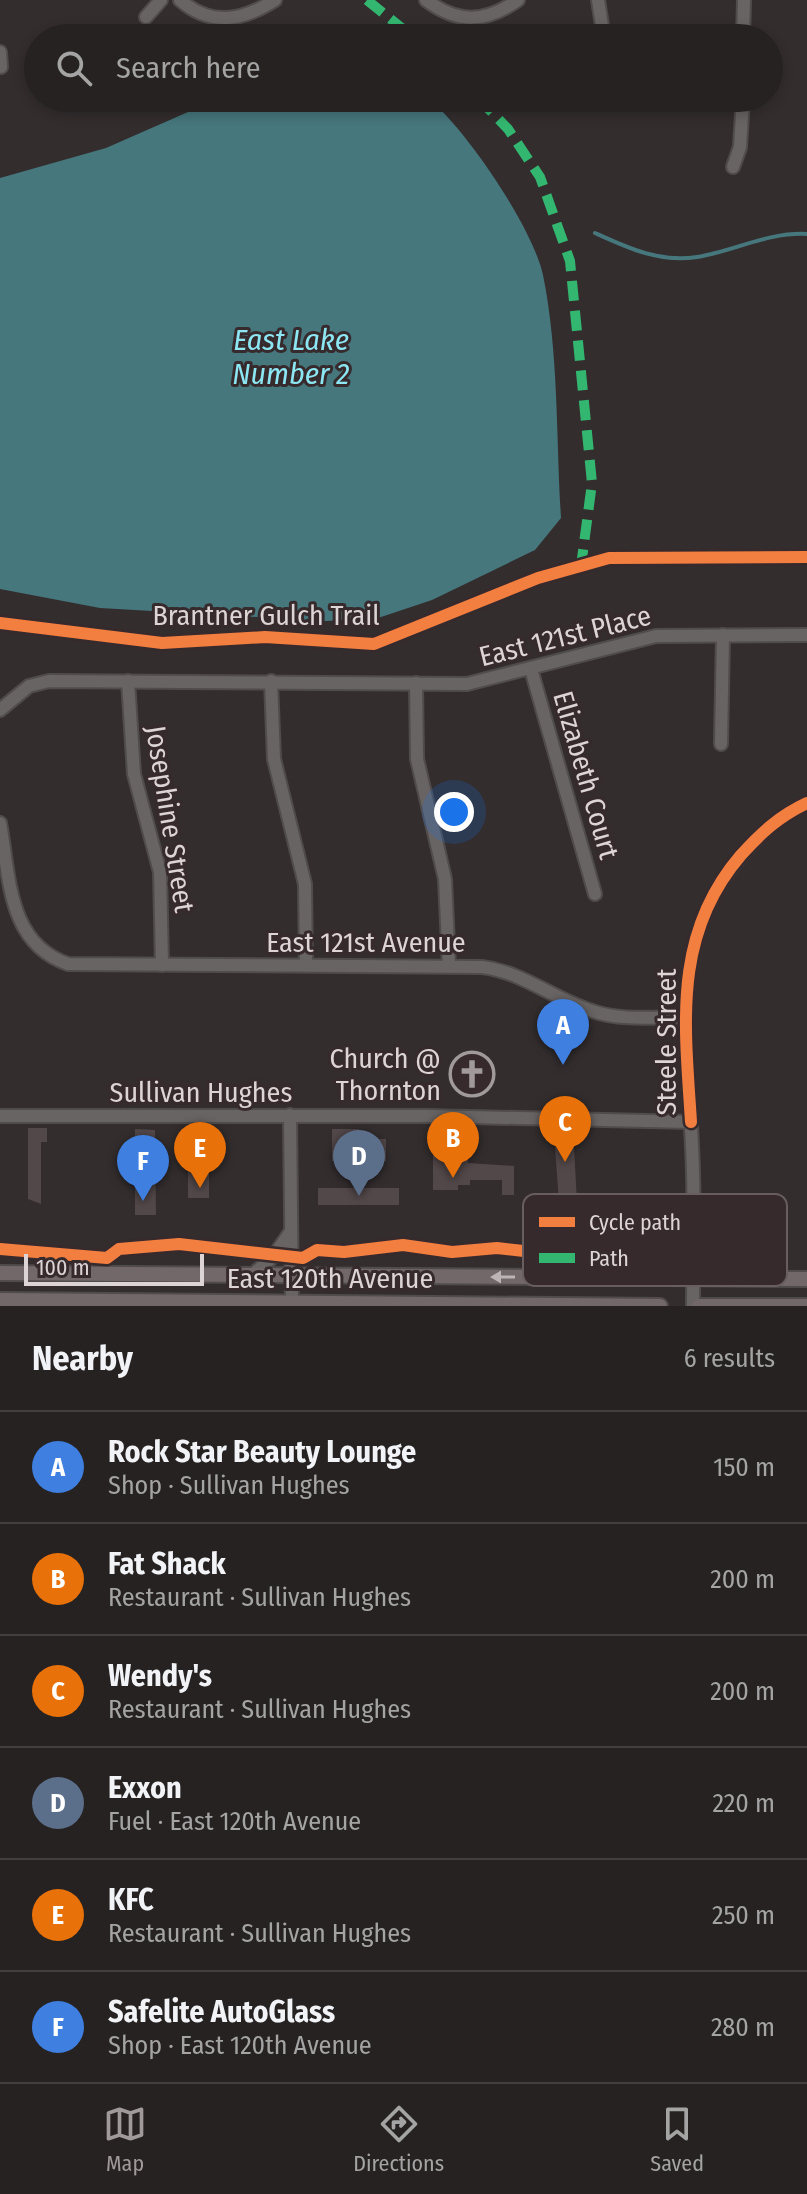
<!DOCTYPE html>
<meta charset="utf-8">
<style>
body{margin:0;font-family:"Fira Sans Condensed",sans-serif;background:#2e2a2a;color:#f1f3f6}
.scale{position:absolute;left:24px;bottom:20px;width:180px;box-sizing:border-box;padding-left:8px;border:4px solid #dcd4d5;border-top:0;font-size:22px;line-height:28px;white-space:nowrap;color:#dcd4d5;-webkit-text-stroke:6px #362a2d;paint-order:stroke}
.you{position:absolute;left:454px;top:812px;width:28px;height:28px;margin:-20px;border:6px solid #fff;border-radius:50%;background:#1a73e8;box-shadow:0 0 0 12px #1a73e833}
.badge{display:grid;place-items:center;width:52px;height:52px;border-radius:50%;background:#a19a9b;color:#fff;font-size:26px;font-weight:700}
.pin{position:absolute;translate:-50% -66px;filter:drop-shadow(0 2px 4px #0008)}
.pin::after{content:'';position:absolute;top:42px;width:28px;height:24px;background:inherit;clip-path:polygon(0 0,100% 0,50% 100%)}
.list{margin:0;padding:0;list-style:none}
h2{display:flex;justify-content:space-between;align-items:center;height:104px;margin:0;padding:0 32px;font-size:34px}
h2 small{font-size:26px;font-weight:400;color:#a4a4a5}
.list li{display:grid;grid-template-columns:52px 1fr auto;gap:24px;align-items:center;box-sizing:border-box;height:112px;padding:0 32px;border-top:2px solid #423f40}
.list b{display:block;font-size:30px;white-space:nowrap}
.list p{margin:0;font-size:26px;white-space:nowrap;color:#a4a4a5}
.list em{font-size:26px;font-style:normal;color:#a4a4a5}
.icon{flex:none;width:44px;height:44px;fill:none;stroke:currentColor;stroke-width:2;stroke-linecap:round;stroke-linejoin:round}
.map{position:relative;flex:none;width:807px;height:1306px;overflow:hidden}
.search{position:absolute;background:#262222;box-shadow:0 4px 12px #0003;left:24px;right:24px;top:24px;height:88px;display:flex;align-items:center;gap:20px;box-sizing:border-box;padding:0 28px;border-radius:44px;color:#a4a4a5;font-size:30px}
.sheet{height:776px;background:#262222}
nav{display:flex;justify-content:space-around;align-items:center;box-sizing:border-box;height:112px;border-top:2px solid #423f40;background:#262222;font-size:22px;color:#a4a4a5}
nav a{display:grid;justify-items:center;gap:4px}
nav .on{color:#a19a9b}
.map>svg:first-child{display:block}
</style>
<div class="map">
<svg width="807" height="1306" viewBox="0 0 807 1306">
<rect width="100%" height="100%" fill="#332d2e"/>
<path fill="#46777d" d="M220,98H428C466,129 533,228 543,275C559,354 556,438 561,518L535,550L432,600L378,618L326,621L100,608L0,589V178L106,148Z"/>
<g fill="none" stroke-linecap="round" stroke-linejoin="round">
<path stroke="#46777d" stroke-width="4" d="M595,233C628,248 660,263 697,257C734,251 768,232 807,234"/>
</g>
<g fill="#524749">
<polygon points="28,1128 47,1128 47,1142 41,1142 41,1204 28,1199"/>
<polygon points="135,1129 155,1130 156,1215 135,1215"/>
<polygon points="332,1129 359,1129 359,1139 386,1139 386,1161 332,1161"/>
<polygon points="555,1147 574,1147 577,1203 559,1203"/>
<rect x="188" y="1150" width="21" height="48"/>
<polygon points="456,1154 456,1159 468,1159 468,1163 514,1166 514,1195 502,1195 502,1180 470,1180 470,1185 458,1185 458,1190 433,1190 433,1155"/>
<rect x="318" y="1188" width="81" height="17"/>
</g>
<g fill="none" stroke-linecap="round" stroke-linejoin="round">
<g stroke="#514c4c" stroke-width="16">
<g id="minor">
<path d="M180,0C211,27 242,21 275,0"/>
<path d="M426,0C458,24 485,23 518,0"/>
<polyline points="598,0 604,38"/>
<polyline points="146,17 161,0"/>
<polyline points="743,38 744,0"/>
<polyline points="0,52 1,67"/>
<polyline points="733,167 740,147 743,98"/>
<polyline points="531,669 595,894"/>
<polyline points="128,681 134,774 160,872 162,965"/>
<polyline points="271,681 274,759 305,884 306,965"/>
<polyline points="416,683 417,759 445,879 449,966"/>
<polyline points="0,710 29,686 49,681 467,684 656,636 807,635"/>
<polyline points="721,744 723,635"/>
<path d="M0,823C10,877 7,943 68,964L482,967C523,972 553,999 592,1011C621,1021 655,1017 686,1017"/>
<polyline points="290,1115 292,1304"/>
<polyline points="0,1116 427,1116 691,1122"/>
<polyline points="252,1275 273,1257 289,1234"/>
<path d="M693,1306C693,1253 695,1200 692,1147C688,1043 666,942 741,856C761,833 779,816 807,803"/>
</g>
</g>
<g stroke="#514c4c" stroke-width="18">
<g id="major">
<polyline points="0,1273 807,1279"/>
<polyline points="0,1300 660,1306"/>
<polyline points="699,1306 807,1306"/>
</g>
</g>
<use href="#minor" stroke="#696464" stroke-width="12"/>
<use href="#major" stroke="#72686a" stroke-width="14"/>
<g stroke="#33b770" stroke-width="10" stroke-dasharray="20 10" stroke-linecap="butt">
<polyline points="367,0 414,38"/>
<polyline points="478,98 508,129 540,177 570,261 592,483 581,566"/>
</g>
<g stroke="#362a2d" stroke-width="17">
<g id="cycleway">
<polyline points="0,623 162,643 265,637 374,644 538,578 609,558 807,557"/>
<path d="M691,1122C685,1025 672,935 741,855C761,833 779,816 807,803"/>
<polyline points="0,1249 107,1258 119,1249 179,1244 303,1258 317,1250 344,1252 403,1245 452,1252 497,1248 550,1254 607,1249 637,1242 649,1245 668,1257"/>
</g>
</g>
<use href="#cycleway" stroke="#f27e40" stroke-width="12"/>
</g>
<defs><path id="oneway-solid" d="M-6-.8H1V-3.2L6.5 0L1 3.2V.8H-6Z" transform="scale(2)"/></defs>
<use fill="#bcb4b5" href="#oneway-solid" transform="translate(503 1277) rotate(-180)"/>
<defs>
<g id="church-ring" transform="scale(2.3)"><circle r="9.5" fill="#362a2d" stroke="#a19a9b" stroke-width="1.5"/><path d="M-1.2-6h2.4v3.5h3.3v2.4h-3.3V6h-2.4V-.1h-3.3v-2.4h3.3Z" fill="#a19a9b"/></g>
</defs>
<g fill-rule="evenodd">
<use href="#church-ring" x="472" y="1074"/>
</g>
<g text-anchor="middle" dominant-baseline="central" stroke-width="6" stroke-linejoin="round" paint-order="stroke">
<g font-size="28" fill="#dcd4d5" stroke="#362a2d">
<text x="266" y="615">Brantner Gulch Trail</text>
<text transform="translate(565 636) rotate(-14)">East 121st Place</text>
<text transform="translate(586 775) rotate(74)">Elizabeth Court</text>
<text transform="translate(170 819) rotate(81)">Josephine Street</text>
<text x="366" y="942">East 121st Avenue</text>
<text transform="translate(666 1042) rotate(-90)">Steele Street</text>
<text x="201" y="1092">Sullivan Hughes</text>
<text x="330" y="1278">East 120th Avenue</text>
</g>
<g font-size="28" fill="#dcd4d5" stroke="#362a2d" text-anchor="end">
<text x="441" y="1058">Church @<tspan x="441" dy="32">Thornton</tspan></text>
</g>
<g font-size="30" font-style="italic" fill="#8ce7f3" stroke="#362a2d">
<text x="291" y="340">East Lake<tspan x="291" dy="34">Number 2</tspan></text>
</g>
</g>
<rect x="523" y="1194" width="264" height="92" rx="12" fill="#362a2d" stroke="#685d5f" stroke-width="2"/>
<rect x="539" y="1217" width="36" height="10" fill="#f27e40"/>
<rect x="539" y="1253" width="36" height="10" fill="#33b770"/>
<g font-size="22" fill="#dcd4d5">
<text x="589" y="1230">Cycle path</text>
<text x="589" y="1266">Path</text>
</g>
</svg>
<div class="scale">100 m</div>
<div class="you"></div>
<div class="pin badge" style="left:563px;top:1065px;background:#3f7fe0">A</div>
<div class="pin badge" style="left:453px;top:1178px;background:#e8710a">B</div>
<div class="pin badge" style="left:565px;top:1162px;background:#e8710a">C</div>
<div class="pin badge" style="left:359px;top:1196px;background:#5c6f8a">D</div>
<div class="pin badge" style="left:200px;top:1188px;background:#e8710a">E</div>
<div class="pin badge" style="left:143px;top:1201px;background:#3f7fe0">F</div>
<div class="search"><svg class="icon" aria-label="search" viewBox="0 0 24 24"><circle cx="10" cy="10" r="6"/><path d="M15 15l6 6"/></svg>Search here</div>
</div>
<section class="sheet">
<h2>Nearby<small>6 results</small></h2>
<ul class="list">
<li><span class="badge" style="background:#3f7fe0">A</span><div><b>Rock Star Beauty Lounge</b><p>Shop · Sullivan Hughes</p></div><em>150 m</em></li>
<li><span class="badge" style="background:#e8710a">B</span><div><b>Fat Shack</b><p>Restaurant · Sullivan Hughes</p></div><em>200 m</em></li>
<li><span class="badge" style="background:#e8710a">C</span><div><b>Wendy's</b><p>Restaurant · Sullivan Hughes</p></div><em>200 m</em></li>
<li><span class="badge" style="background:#5c6f8a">D</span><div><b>Exxon</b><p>Fuel · East 120th Avenue</p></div><em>220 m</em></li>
<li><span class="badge" style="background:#e8710a">E</span><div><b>KFC</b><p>Restaurant · Sullivan Hughes</p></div><em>250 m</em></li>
<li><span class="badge" style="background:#3f7fe0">F</span><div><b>Safelite AutoGlass</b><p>Shop · East 120th Avenue</p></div><em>280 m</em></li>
</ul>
</section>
<nav>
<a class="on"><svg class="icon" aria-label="map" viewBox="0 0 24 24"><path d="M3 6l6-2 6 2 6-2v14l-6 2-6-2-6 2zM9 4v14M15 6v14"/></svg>Map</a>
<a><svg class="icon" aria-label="directions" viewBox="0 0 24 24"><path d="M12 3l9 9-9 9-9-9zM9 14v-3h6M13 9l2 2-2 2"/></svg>Directions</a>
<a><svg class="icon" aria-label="saved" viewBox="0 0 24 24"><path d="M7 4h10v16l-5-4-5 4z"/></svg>Saved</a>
</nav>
